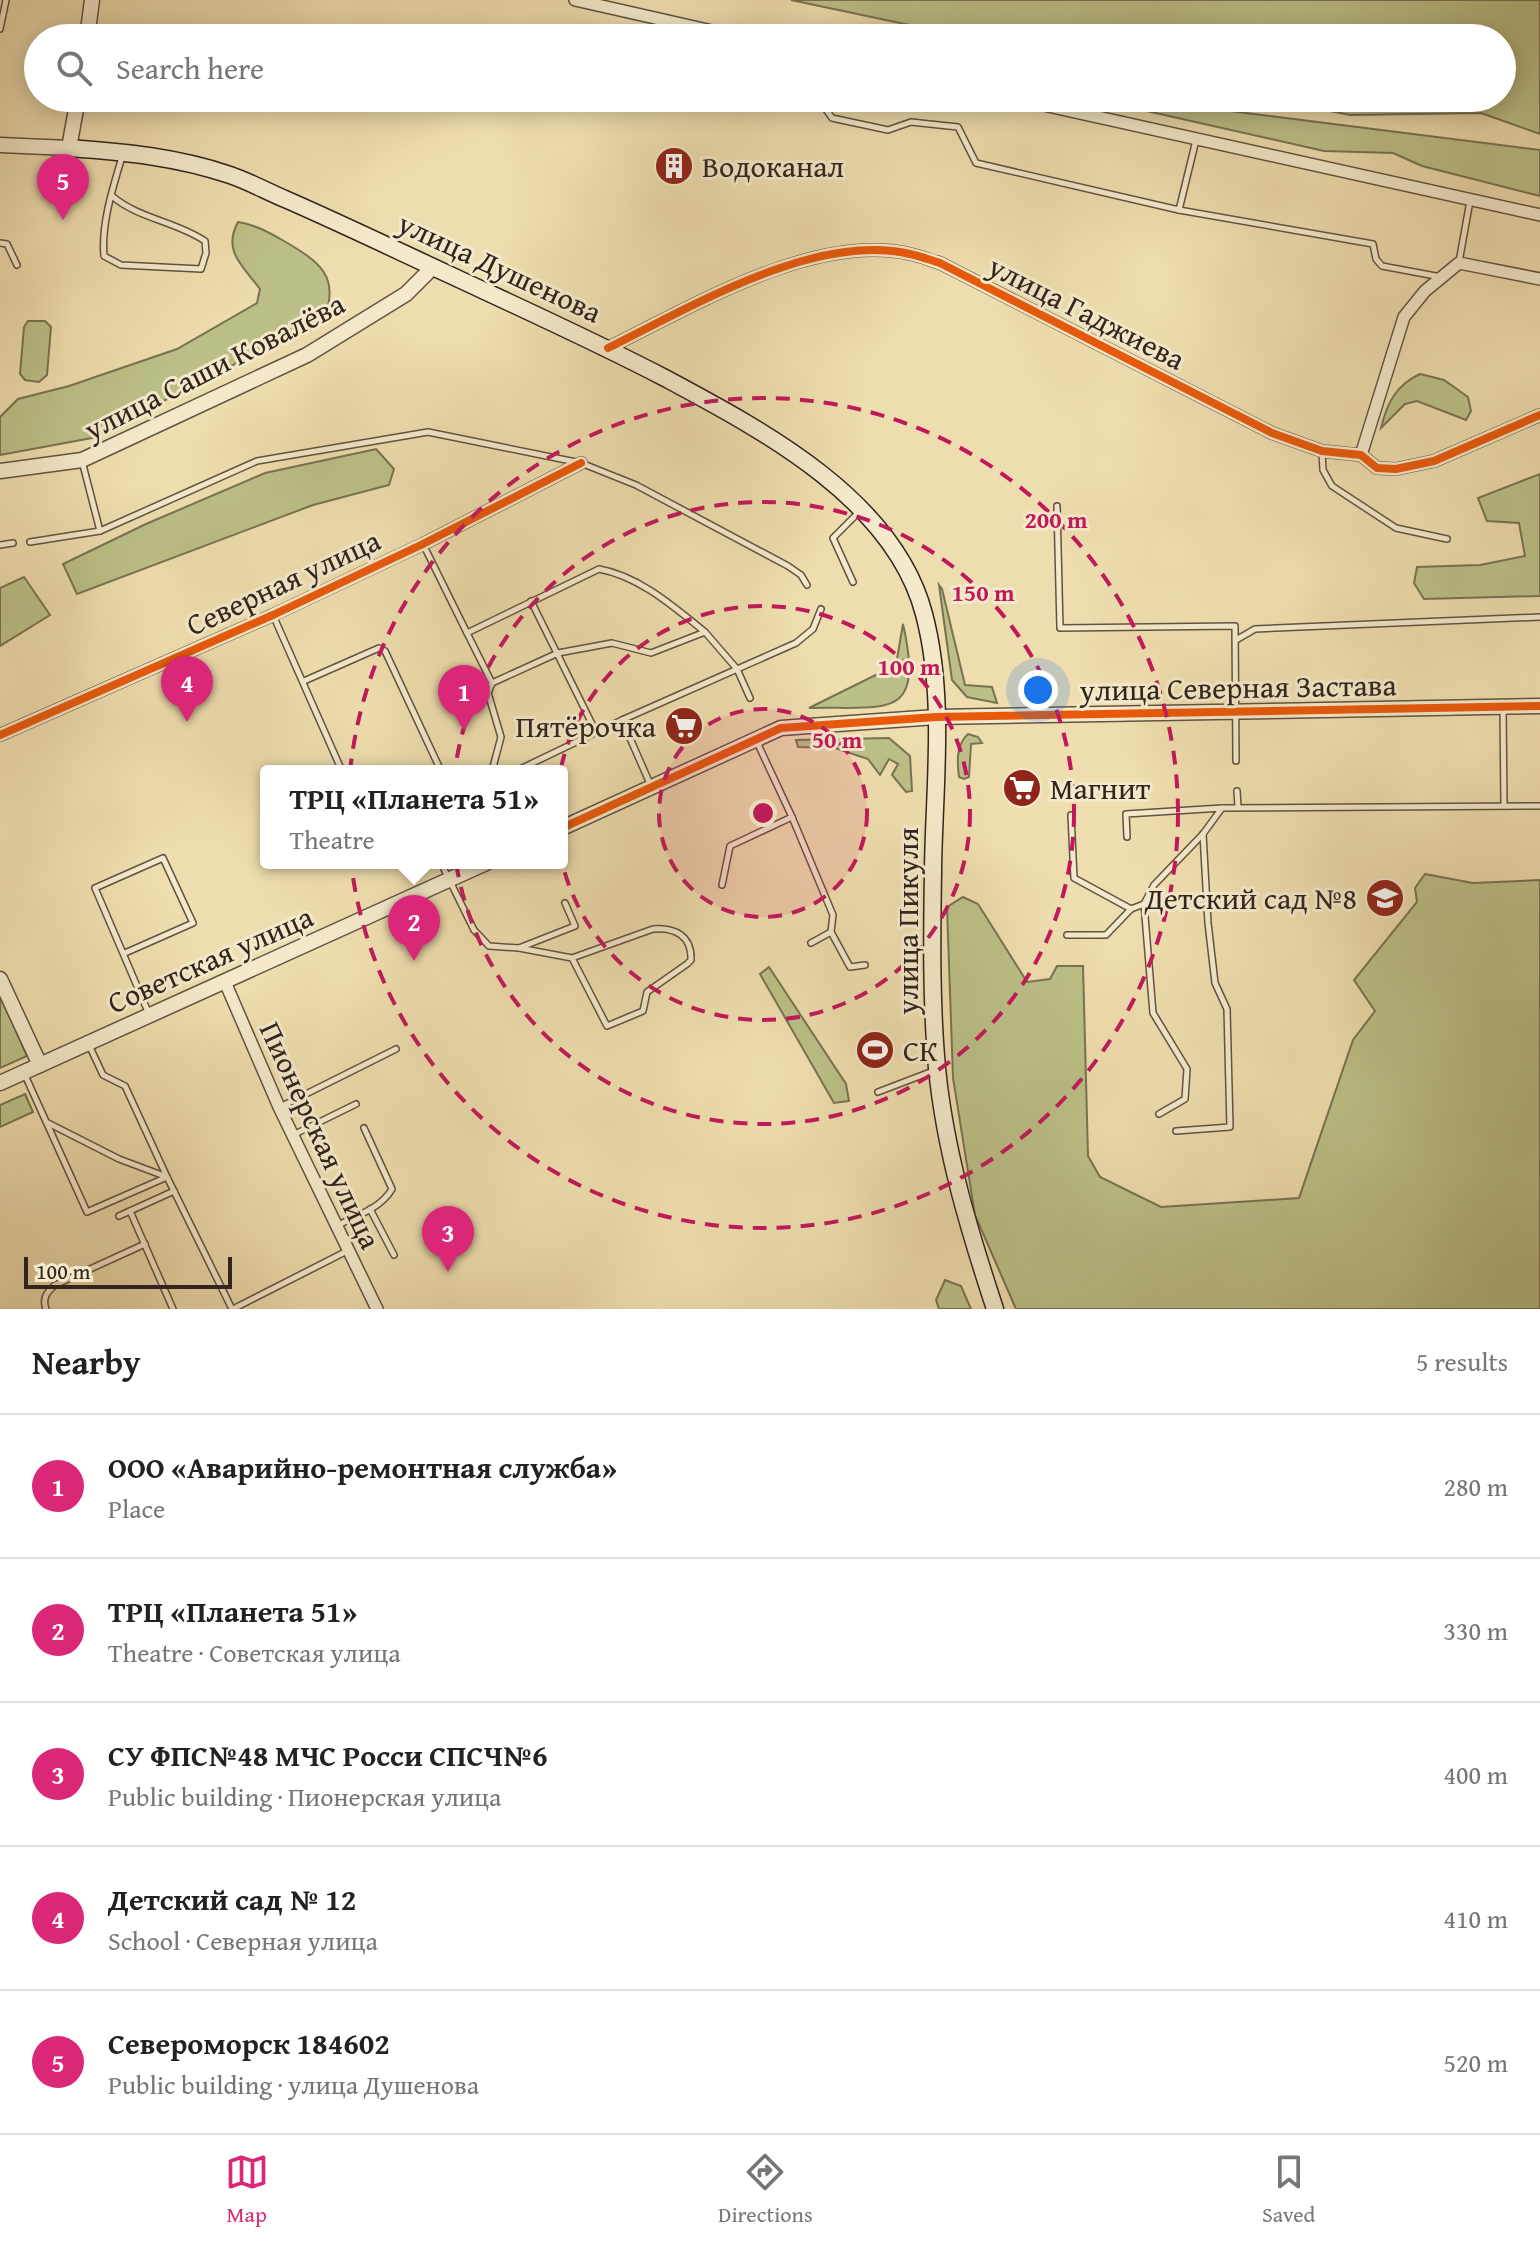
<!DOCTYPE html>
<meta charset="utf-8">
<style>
body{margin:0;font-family:"Gentium Book Plus",serif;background:#f2f2f2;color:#222}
.scale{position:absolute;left:24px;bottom:20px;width:208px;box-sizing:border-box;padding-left:8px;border:4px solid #33241d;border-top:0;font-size:22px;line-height:28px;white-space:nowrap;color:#33241d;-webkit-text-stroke:6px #f4e9ca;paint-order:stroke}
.you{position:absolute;left:1038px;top:690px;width:28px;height:28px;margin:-20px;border:6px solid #fff;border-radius:50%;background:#1a73e8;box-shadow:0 0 0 12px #1a73e833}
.badge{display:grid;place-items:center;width:52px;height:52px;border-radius:50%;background:#db2777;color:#fff;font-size:26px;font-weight:700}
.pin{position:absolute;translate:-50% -66px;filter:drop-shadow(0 2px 4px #0008)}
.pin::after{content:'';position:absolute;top:42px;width:28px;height:24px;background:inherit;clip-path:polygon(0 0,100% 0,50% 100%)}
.popup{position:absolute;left:260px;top:765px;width:308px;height:104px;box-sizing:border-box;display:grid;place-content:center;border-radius:8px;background:#fff;filter:drop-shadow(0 2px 6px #0005);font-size:26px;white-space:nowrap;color:#767676}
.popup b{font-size:30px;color:#222}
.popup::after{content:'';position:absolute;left:50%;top:100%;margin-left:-16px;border:16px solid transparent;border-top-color:#fff}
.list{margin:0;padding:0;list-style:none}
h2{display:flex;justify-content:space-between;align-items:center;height:104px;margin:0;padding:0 32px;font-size:34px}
h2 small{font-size:26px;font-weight:400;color:#767676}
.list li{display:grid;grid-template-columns:52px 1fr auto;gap:24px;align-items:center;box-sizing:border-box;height:144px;padding:0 32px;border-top:2px solid #e0e0e0}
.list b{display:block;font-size:30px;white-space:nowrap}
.list p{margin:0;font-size:26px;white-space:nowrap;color:#767676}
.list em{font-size:26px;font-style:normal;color:#767676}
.icon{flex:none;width:44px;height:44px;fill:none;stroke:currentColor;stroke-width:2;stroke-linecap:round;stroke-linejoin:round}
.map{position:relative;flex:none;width:1540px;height:1309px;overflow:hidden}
.search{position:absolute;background:#fff;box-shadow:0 4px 20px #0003;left:24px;right:24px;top:24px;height:88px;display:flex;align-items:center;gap:20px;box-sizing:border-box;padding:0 28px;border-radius:44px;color:#767676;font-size:30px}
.sheet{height:824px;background:#fff}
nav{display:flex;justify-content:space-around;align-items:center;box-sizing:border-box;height:112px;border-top:2px solid #e0e0e0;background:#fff;font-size:22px;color:#767676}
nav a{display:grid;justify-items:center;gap:4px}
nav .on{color:#db2777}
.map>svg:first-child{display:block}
</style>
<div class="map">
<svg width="1540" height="1309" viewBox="0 0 1540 1309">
<rect width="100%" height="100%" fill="#eeddae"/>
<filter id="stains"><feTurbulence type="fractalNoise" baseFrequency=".0025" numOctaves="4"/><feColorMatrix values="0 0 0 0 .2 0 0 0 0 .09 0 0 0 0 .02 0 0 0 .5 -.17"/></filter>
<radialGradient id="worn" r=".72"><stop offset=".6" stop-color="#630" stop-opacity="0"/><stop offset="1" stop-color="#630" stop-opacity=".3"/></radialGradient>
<g fill="#bcc088" stroke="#787252" stroke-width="2">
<polygon points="791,0 1540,0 1540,134 1481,113 1350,115 1266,98 1502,98 1502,38 971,38"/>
<polygon points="1089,98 1164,98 1206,108 1540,150 1540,196 1422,166 1393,153 1324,151"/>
<path d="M238,222C254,224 270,233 284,241C318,261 341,276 324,318L92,438L0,455V417L18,399L69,386L177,349L257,303L260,289C243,266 222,251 238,222Z"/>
<polygon points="28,321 45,321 51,327 47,375 39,382 25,380 20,374 24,327"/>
<path d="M1420,374L1444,380L1468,397L1471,411L1466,420L1417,401L1405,404L1381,428C1387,403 1396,385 1420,374Z"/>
<polygon points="376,449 394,469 389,485 313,505 77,594 63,564 146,524 265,473"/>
<polygon points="1540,474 1540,596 1424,599 1414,583 1417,567 1480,565 1525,556 1519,523 1487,521 1478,498"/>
<polygon points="24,577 50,615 0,646 0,588"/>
<polygon points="939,585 942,589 965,685 992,687 997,703 967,697 952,680"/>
<path d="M903,624C925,722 887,706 809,708L896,665Z"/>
<path d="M968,734L978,737L982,743L971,744L969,777L964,779L959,777C957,762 956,745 968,734Z"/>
<polygon points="889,738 910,756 912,791 906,792 892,775 898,764 889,759 880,775 868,759 835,748 798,747 796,740"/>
<polygon points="1425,874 1473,883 1540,880 1540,1309 1016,1309 975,1215 953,1078 947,907 963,897 978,904 1027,982 1050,979 1057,966 1083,966 1088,1156 1100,1177 1161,1207 1299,1198 1353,1040 1375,1011 1354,980 1417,902 1415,888"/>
<polygon points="769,967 846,1084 849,1101 834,1103 760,974"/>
<polygon points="0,994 27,1056 0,1068"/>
<polygon points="25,1094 33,1112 0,1127 0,1105"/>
<polygon points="945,1280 961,1286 971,1309 939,1309 936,1300"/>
</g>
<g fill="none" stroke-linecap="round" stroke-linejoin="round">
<g stroke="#625241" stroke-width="8">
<g id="service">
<polyline points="0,29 6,0"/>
<polyline points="818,98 832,118 888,130 911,122 958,127 976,163 1179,210 1373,244 1376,259 1382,266 1441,277"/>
<path d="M112,196C139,219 175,221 205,241L206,253L201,269L121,265L104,256C101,224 113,187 122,157"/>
<polyline points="1179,210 1196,140"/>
<polyline points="0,243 7,244 17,265"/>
<polyline points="1459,262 1470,201"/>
<polyline points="1322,452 1323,470 1332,486 1396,528 1447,539"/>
<polyline points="82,461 100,531 257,461 428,432 581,463 636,485 788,566 801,575 807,585"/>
<polyline points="1057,506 1060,628 1235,626 1236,761"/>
<polyline points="30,542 100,531"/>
<polyline points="423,544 467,633"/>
<polyline points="0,545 13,543"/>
<polyline points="853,582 833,538 858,513"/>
<polyline points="531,601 596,732"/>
<polyline points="273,615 342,771"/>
<polyline points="1236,640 1255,629 1540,617"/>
<polyline points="304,681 379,648 385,651 441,771"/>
<polyline points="492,683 558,653 612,643 651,653 705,632 737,669 750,698"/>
<polyline points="1503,707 1504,806"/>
<polyline points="622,720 651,786"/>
<path d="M492,771L501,737L488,693L492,683L467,633L599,569C639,576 674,607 705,632"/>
<polyline points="516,771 622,720 796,643 813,629 821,609"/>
<polyline points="1237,791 1238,807"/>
<polyline points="1222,808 1540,806"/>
<polyline points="1071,815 1074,878 1131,909"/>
<polyline points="792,817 833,915 831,932 850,967 865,965"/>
<polyline points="1127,837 1126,814 1222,808 1203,834 1154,885 1144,904 1153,1013 1187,1069 1185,1099 1159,1114"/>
<polyline points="441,863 474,930 489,946 519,948 575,926 565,903"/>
<polyline points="722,885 730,846 792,817 756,740"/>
<polyline points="1067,935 1106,935 1131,909 1144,904"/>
<polyline points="811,943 831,932"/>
<path d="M519,948L572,958L653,929C675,927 692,936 691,960L687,964L647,992L643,1011L607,1026L572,958"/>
<polyline points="125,953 193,923 163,858 95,888 149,1014"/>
<polyline points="24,1073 87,1212 167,1177 232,1309"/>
<polyline points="878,1092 933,1071"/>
<polyline points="280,1107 396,1049"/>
<polyline points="48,1123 119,1159 167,1177 125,1086 103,1075 89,1045"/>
<polyline points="1176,1131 1230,1127 1227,1009 1215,983 1208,923 1203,834"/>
<polyline points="293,1135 356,1104"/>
<polyline points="370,1209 394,1255"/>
<polyline points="119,1216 130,1211"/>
<path d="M338,1225C357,1216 381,1208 392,1189L364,1128"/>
<path d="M46,1309C42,1298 47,1292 55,1285L145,1244"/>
<polyline points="173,1309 130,1211 174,1191"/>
<polyline points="233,1309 349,1250"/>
</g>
</g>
<g stroke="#625241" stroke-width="14">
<g id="minor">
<polyline points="575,0 743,38"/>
<polyline points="1012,98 1540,215"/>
<path d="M608,348C691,307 815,232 910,254C920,256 930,260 940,263L1272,433L1322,451L1361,455L1377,468L1396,469L1434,461L1540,415"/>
<polyline points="1361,455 1404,317 1425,291 1459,263 1540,279"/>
<polyline points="0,735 273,615 423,544 581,463"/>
<polyline points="225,982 279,1107 377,1309"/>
</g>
</g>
<g stroke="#625241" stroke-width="17">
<g id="tertiary">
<polyline points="87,38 92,0"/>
<polyline points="0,145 69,148 78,98"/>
<polyline points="0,471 82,460 307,355 406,294 433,267"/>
<polyline points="562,828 781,728 936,717 1540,706"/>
<polyline points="0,979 40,1065"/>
<polyline points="0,1083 486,863"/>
</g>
</g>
<g stroke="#33241d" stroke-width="19">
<path id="secondary" d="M69,148C125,152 177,157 230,175C248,181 266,191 285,199C340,223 394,249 448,274C521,308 594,341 665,378C762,430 894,499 924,614C946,697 934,786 933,870C932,935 931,1003 937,1068C945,1151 969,1230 995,1309"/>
</g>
<use href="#service" stroke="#f4e9ca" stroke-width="5"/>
<use href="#minor" stroke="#f4e9ca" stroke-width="11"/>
<use href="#tertiary" stroke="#f4e9ca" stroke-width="14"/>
<use href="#secondary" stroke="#f4e9ca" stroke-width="16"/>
<g stroke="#f4e9ca" stroke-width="13">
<g id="cycleway">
<path d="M608,348C691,307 815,232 910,254C920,256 930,260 940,263L1272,433L1322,451L1361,455L1377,468L1396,469L1434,461L1540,415"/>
<polyline points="0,735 273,615 423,544 581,463"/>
<polyline points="562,828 781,728 936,717 1540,706"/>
</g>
</g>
<use href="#cycleway" stroke="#e8590c" stroke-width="8"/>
</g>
<circle cx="763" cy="813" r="104" fill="#c2185b" fill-opacity=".12"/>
<g fill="none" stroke="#c2185b" stroke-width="4" stroke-dasharray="14 10">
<circle cx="763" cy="813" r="104"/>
<circle cx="763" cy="813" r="207"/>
<circle cx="763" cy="813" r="311"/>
<circle cx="763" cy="813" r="415"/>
</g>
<defs>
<g id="building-disc" transform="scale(2)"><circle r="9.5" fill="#8f2418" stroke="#f4e9ca"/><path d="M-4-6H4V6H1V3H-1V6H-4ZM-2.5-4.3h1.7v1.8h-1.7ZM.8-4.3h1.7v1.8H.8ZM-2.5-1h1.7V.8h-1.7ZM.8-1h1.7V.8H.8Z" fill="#fff"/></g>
<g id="supermarket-disc" transform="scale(2)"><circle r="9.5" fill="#8f2418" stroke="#f4e9ca"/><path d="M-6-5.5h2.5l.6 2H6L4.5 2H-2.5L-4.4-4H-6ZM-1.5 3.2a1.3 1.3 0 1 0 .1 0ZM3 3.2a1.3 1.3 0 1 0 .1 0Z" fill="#fff"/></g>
<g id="school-disc" transform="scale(2)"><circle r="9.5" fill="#8f2418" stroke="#f4e9ca"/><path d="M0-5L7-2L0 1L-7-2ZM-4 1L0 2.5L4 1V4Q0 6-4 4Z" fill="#fff"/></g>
<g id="stadium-disc" transform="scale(2)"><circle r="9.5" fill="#8f2418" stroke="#f4e9ca"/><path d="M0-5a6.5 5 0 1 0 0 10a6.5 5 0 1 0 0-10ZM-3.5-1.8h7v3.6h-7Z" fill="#fff"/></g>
</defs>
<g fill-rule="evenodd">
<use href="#building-disc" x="674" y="166"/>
<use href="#supermarket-disc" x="684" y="726"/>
<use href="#supermarket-disc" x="1022" y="788"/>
<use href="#school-disc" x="1385" y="898"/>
<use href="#stadium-disc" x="875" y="1050"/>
</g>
<g text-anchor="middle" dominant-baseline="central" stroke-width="6" stroke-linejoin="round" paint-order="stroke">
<g font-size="30" fill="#33241d" stroke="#f4e9ca" text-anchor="start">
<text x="702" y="166">Водоканал</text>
<text x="656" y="726" text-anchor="end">Пятёрочка</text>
<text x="1050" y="788">Магнит</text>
<text x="1357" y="898" text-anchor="end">Детский сад №8</text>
<text x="903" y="1050">СК</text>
</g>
<g font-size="30" fill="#33241d" stroke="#f4e9ca">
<text transform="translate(500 267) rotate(25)">улица Душенова</text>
<text transform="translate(1087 312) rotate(27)">улица Гаджиева</text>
<text transform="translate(214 366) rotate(-27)">улица Саши Ковалёва</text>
<text transform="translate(283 582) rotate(-25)">Северная улица</text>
<text transform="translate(1238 687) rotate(-1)">улица Северная Застава</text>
<text transform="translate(907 921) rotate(-90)">улица Пикуля</text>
<text transform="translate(210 959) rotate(-24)">Советская улица</text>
<text transform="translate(321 1135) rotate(65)">Пионерская улица</text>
</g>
</g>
<circle cx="763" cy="813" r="12" fill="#c2185b" stroke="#f4e9ca" stroke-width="4"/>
<g font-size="24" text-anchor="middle" font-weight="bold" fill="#c2185b" stroke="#f4e9ca" stroke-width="6" stroke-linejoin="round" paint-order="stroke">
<text x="1056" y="528">200 m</text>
<text x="983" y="601">150 m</text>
<text x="909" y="675">100 m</text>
<text x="837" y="748">50 m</text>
</g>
<rect width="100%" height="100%" filter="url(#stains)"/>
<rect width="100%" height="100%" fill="url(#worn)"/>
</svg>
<div class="scale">100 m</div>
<div class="you"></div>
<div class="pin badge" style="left:464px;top:731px">1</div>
<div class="pin badge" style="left:414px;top:961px">2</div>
<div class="popup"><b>ТРЦ «Планета 51»</b>Theatre</div>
<div class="pin badge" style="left:448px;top:1272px">3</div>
<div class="pin badge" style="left:187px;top:722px">4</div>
<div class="pin badge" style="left:63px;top:220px">5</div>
<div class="search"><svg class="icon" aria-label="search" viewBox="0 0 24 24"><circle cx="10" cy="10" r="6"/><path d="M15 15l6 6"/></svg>Search here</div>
</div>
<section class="sheet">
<h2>Nearby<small>5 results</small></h2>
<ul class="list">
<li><span class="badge">1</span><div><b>ООО «Аварийно-ремонтная служба»</b><p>Place</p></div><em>280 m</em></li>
<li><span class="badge">2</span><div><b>ТРЦ «Планета 51»</b><p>Theatre · Советская улица</p></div><em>330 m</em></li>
<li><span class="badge">3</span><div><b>СУ ФПС№48 МЧС Росси СПСЧ№6</b><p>Public building · Пионерская улица</p></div><em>400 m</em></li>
<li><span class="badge">4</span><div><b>Детский сад № 12</b><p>School · Северная улица</p></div><em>410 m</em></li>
<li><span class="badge">5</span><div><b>Североморск 184602</b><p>Public building · улица Душенова</p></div><em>520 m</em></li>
</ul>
</section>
<nav>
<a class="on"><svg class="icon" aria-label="map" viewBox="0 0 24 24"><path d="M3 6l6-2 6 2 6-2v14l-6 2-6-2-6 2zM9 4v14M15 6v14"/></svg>Map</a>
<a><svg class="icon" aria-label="directions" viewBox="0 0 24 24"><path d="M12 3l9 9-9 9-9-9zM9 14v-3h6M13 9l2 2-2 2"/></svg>Directions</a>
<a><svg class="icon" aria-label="saved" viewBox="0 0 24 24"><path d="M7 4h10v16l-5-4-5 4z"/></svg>Saved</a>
</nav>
